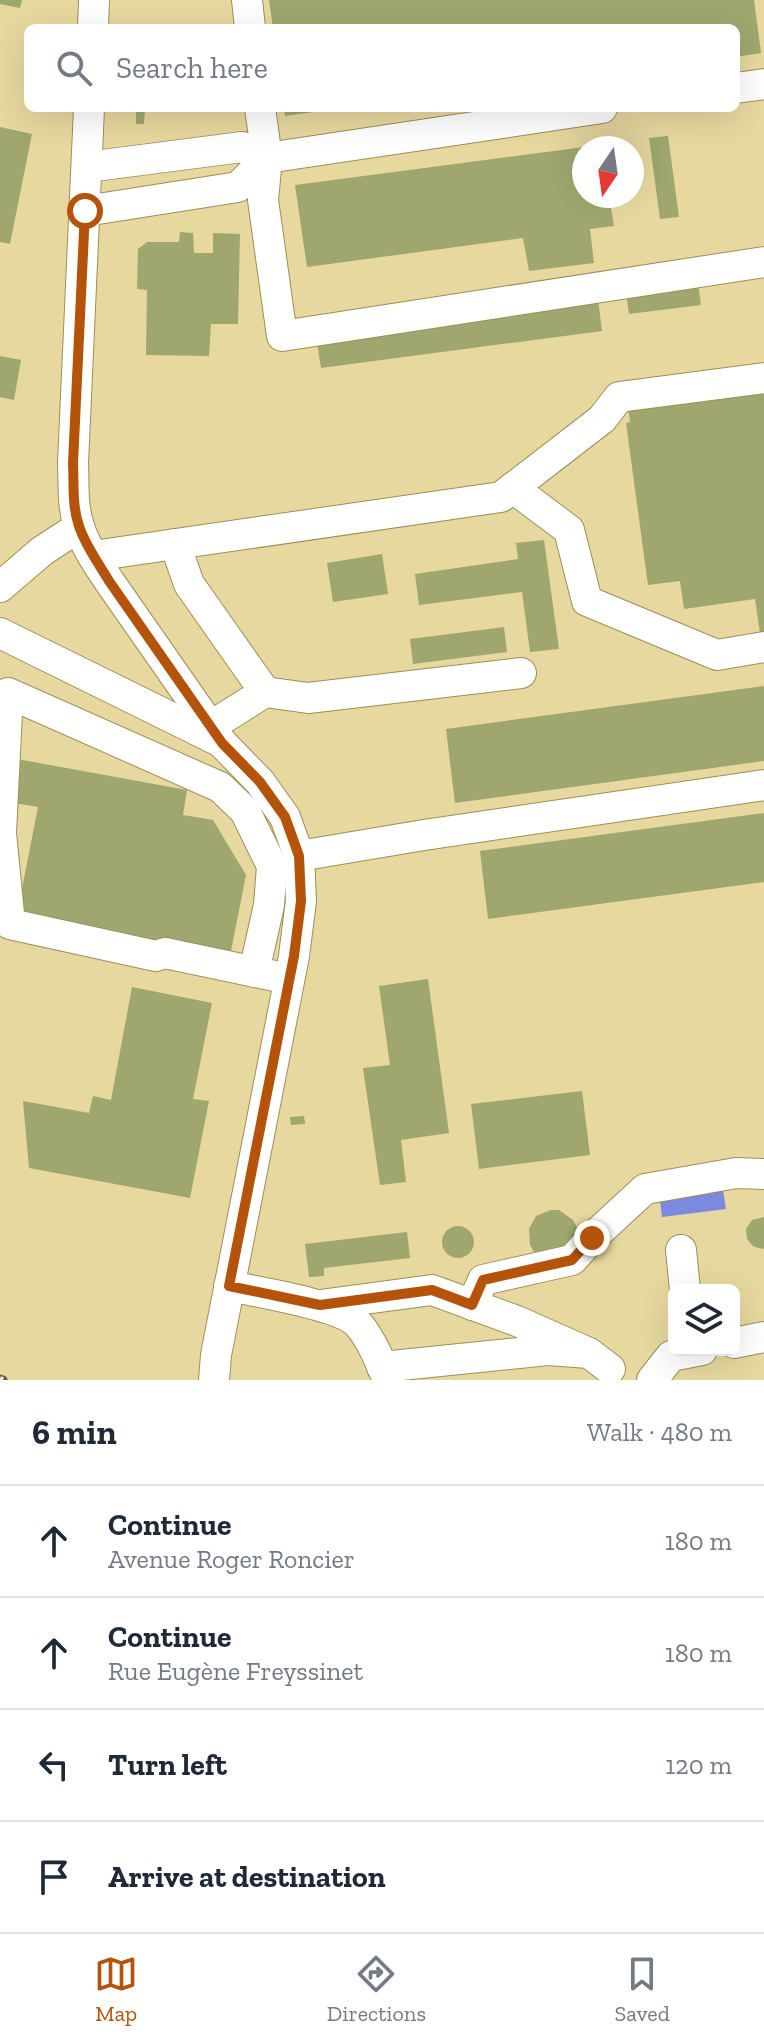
<!DOCTYPE html>
<meta charset="utf-8">
<style>
body{margin:0;font-family:"Zilla Slab",serif;background:#f2f2f3;color:#1f2937}
.controls{position:absolute;right:24px;bottom:24px;display:grid;overflow:hidden;border-radius:12px;box-shadow:0 8px 32px #0002}
.controls button{width:72px;height:72px;display:grid;place-items:center;padding:0;border:0;border-bottom:2px solid #e0e1e3;background:#fff;color:#1f2937;font:40px sans-serif}
.compass{position:absolute;left:572px;top:136px;width:72px;height:72px;border-radius:50%;background:#fff;box-shadow:0 8px 32px #0002;rotate:193deg}
.stop{position:absolute;width:24px;height:24px;margin:-18px;border:6px solid #b45309;border-radius:50%;background:#fff}
.stop.end{background:#b45309;border-color:#fff;box-shadow:0 2px 8px #0008}
.list{margin:0;padding:0;list-style:none}
h2{display:flex;justify-content:space-between;align-items:center;height:104px;margin:0;padding:0 32px;font-size:34px}
h2 small{font-size:26px;font-weight:400;color:#747a83}
.list li{display:grid;grid-template-columns:52px 1fr auto;gap:24px;align-items:center;box-sizing:border-box;height:112px;padding:0 32px;border-top:2px solid #e0e1e3}
.list b{display:block;font-size:30px;white-space:nowrap}
.list p{margin:0;font-size:26px;white-space:nowrap;color:#747a83}
.list em{font-size:26px;font-style:normal;color:#747a83}
.icon{flex:none;width:44px;height:44px;fill:none;stroke:currentColor;stroke-width:2;stroke-linecap:round;stroke-linejoin:round}
.map{position:relative;flex:none;width:764px;height:1380px;overflow:hidden}
.search{position:absolute;background:#fff;box-shadow:0 8px 32px #0002;left:24px;right:24px;top:24px;height:88px;display:flex;align-items:center;gap:20px;box-sizing:border-box;padding:0 28px;border-radius:12px;color:#747a83;font-size:30px}
.sheet{height:552px;background:#fff}
nav{display:flex;justify-content:space-around;align-items:center;box-sizing:border-box;height:112px;border-top:2px solid #e0e1e3;background:#fff;font-size:22px;color:#747a83}
nav a{display:grid;justify-items:center;gap:4px}
nav .on{color:#b45309}
.map>svg:first-child{display:block}
</style>
<div class="map">
<svg width="764" height="1380" viewBox="0 0 764 1380">
<rect width="100%" height="100%" fill="#e7d89f"/>
<polygon fill="#7b89df" points="722,1184 726,1209 662,1217 659,1192"/>
<g fill="#9fa76f">
<polygon points="0,0 22,0 20,8 0,4"/>
<polygon points="269,0 754,0 761,53 736,57 736,28 273,28"/>
<polygon points="136,108 145,108 144,124 136,124"/>
<polygon points="284,108 328,108 328,110 285,116"/>
<polygon points="0,127 32,134 10,244 0,242"/>
<polygon points="668,136 679,217 660,219 649,138"/>
<polygon points="584,147 584,196 609,196 614,226 590,229 594,263 529,271 523,238 307,267 295,185"/>
<polygon points="180,232 193,233 194,253 213,253 213,233 240,234 238,324 211,324 209,356 146,355 147,290 137,289 138,249 147,242 179,242"/>
<polygon points="698,282 701,305 629,314 626,292"/>
<polygon points="598,299 602,331 321,368 316,337"/>
<polygon points="0,356 21,360 14,400 0,397"/>
<polygon points="764,391 764,633 760,633 755,599 684,609 680,581 648,585 626,423 630,422 628,406"/>
<polygon points="544,540 559,649 530,652 522,592 419,605 415,574 518,559 516,543"/>
<polygon points="382,554 388,594 333,602 327,563"/>
<polygon points="504,627 507,652 413,664 410,639"/>
<polygon points="764,686 764,761 455,803 446,729"/>
<polygon points="17,759 187,790 183,815 213,820 246,875 230,956 17,914 38,807 8,802"/>
<polygon points="764,813 764,882 488,919 480,851"/>
<polygon points="428,979 449,1133 401,1140 406,1182 380,1185 363,1068 390,1065 379,986"/>
<polygon points="132,987 212,1003 193,1099 209,1101 190,1198 29,1168 23,1101 89,1113 93,1096 111,1100"/>
<polygon points="582,1091 590,1155 479,1169 471,1104"/>
<polygon points="304,1116 305,1124 291,1125 290,1117"/>
<polygon points="551,1210 559,1210 573,1220 577,1227 578,1236 572,1251 541,1256 534,1252 530,1245 529,1229 536,1216"/>
<polygon points="764,1217 764,1249 758,1248 753,1246 747,1239 746,1229 752,1220"/>
<circle cx="458" cy="1242" r="16"/>
<polygon points="407,1232 410,1258 324,1268 324,1276 309,1277 305,1244"/>
</g>
<g fill="none" stroke-linecap="round" stroke-linejoin="round">
<g stroke="#9d8f58" stroke-width="32">
<g id="minor">
<polyline points="247,0 250,28"/>
<polyline points="93,28 94,0"/>
<polyline points="736,88 764,84"/>
<path d="M89,108L73,463C74,484 72,506 79,526C85,546 98,564 109,581L222,743L260,782L285,817L299,856L301,901L294,956L216,1355L214,1380"/>
<polyline points="260,108 267,158 263,200 282,336 764,262"/>
<polyline points="87,167 242,147 267,158 602,108"/>
<polyline points="85,211 238,187 267,158"/>
<polyline points="513,488 569,530 587,601 717,655 764,647"/>
<polyline points="175,544 189,584 265,692 211,726"/>
<polyline points="93,556 501,497 602,419 619,397 764,378"/>
<polyline points="0,587 42,551 79,527"/>
<polyline points="0,633 221,742"/>
<polyline points="265,692 308,698 521,673"/>
<polyline points="299,856 424,835 764,785"/>
<polyline points="254,972 269,905 272,866 245,811 220,787 8,693 1,833 10,924 156,956 165,953 289,979"/>
<polyline points="681,1250 685,1290"/>
<path d="M229,1286C257,1292 343,1305 359,1325C372,1341 380,1361 388,1380"/>
<polyline points="320,1305 432,1290 517,1321 589,1353"/>
<polyline points="472,1305 483,1280 572,1260 592,1238 645,1189 736,1173 764,1174"/>
<polyline points="734,1343 764,1337"/>
<polyline points="382,1367 548,1350 589,1353 610,1369"/>
<polyline points="652,1380 671,1356 702,1350"/>
</g>
</g>
<use href="#minor" stroke="#fff" stroke-width="30"/>
<g stroke="#655c3a" stroke-width="9">
<polyline id="rail" points="0,1379 3,1380"/>
</g>
<use href="#rail" stroke="#fff9e2" stroke-width="6" stroke-dasharray="18" stroke-linecap="butt"/>
</g>
<g fill="none" stroke-linecap="round" stroke-linejoin="round">
<path stroke="#b45309" stroke-width="10" d="M85,211L73,463C74,484 72,506 79,526C85,545 99,564 109,581L222,743L260,782L285,817L299,856L301,901L294,956L229,1286L320,1305L432,1290L472,1305L483,1280L572,1260L592,1238"/>
</g>
</svg>
<div class="controls">
<button><svg class="icon" aria-label="layers" viewBox="0 0 24 24"><path d="M12 4l9 5-9 5-9-5zM3 14l9 5 9-5"/></svg></button>
</div>
<svg class="compass" viewBox="-18 -18 36 36"><path d="M0-13l5 13h-10z" fill="#e53935"/><path d="M0 13l5-13h-10z" fill="#747a83"/></svg>
<div class="stop" style="left:85px;top:211px"></div>
<div class="stop end" style="left:592px;top:1238px"></div>
<div class="search"><svg class="icon" aria-label="search" viewBox="0 0 24 24"><circle cx="10" cy="10" r="6"/><path d="M15 15l6 6"/></svg>Search here</div>
</div>
<section class="sheet">
<h2>6 min<small>Walk · 480 m</small></h2>
<ul class="list">
<li><svg class="icon" aria-label="ahead" viewBox="0 0 24 24"><path d="M12 20V5M6 11l6-6 6 6"/></svg><div><b>Continue</b><p>Avenue Roger Roncier</p></div><em>180 m</em></li>
<li><svg class="icon" aria-label="ahead" viewBox="0 0 24 24"><path d="M12 20V5M6 11l6-6 6 6"/></svg><div><b>Continue</b><p>Rue Eugène Freyssinet</p></div><em>180 m</em></li>
<li><svg class="icon" aria-label="left" viewBox="0 0 24 24"><path d="M17 20v-9H6M10 6l-5 5 5 5"/></svg><div><b>Turn left</b></div><em>120 m</em></li>
<li><svg class="icon" aria-label="arrive" viewBox="0 0 24 24"><path d="M6 21V4h12l-3 4 3 4H6"/></svg><div><b>Arrive at destination</b></div></li>
</ul>
</section>
<nav>
<a class="on"><svg class="icon" aria-label="map" viewBox="0 0 24 24"><path d="M3 6l6-2 6 2 6-2v14l-6 2-6-2-6 2zM9 4v14M15 6v14"/></svg>Map</a>
<a><svg class="icon" aria-label="directions" viewBox="0 0 24 24"><path d="M12 3l9 9-9 9-9-9zM9 14v-3h6M13 9l2 2-2 2"/></svg>Directions</a>
<a><svg class="icon" aria-label="saved" viewBox="0 0 24 24"><path d="M7 4h10v16l-5-4-5 4z"/></svg>Saved</a>
</nav>
